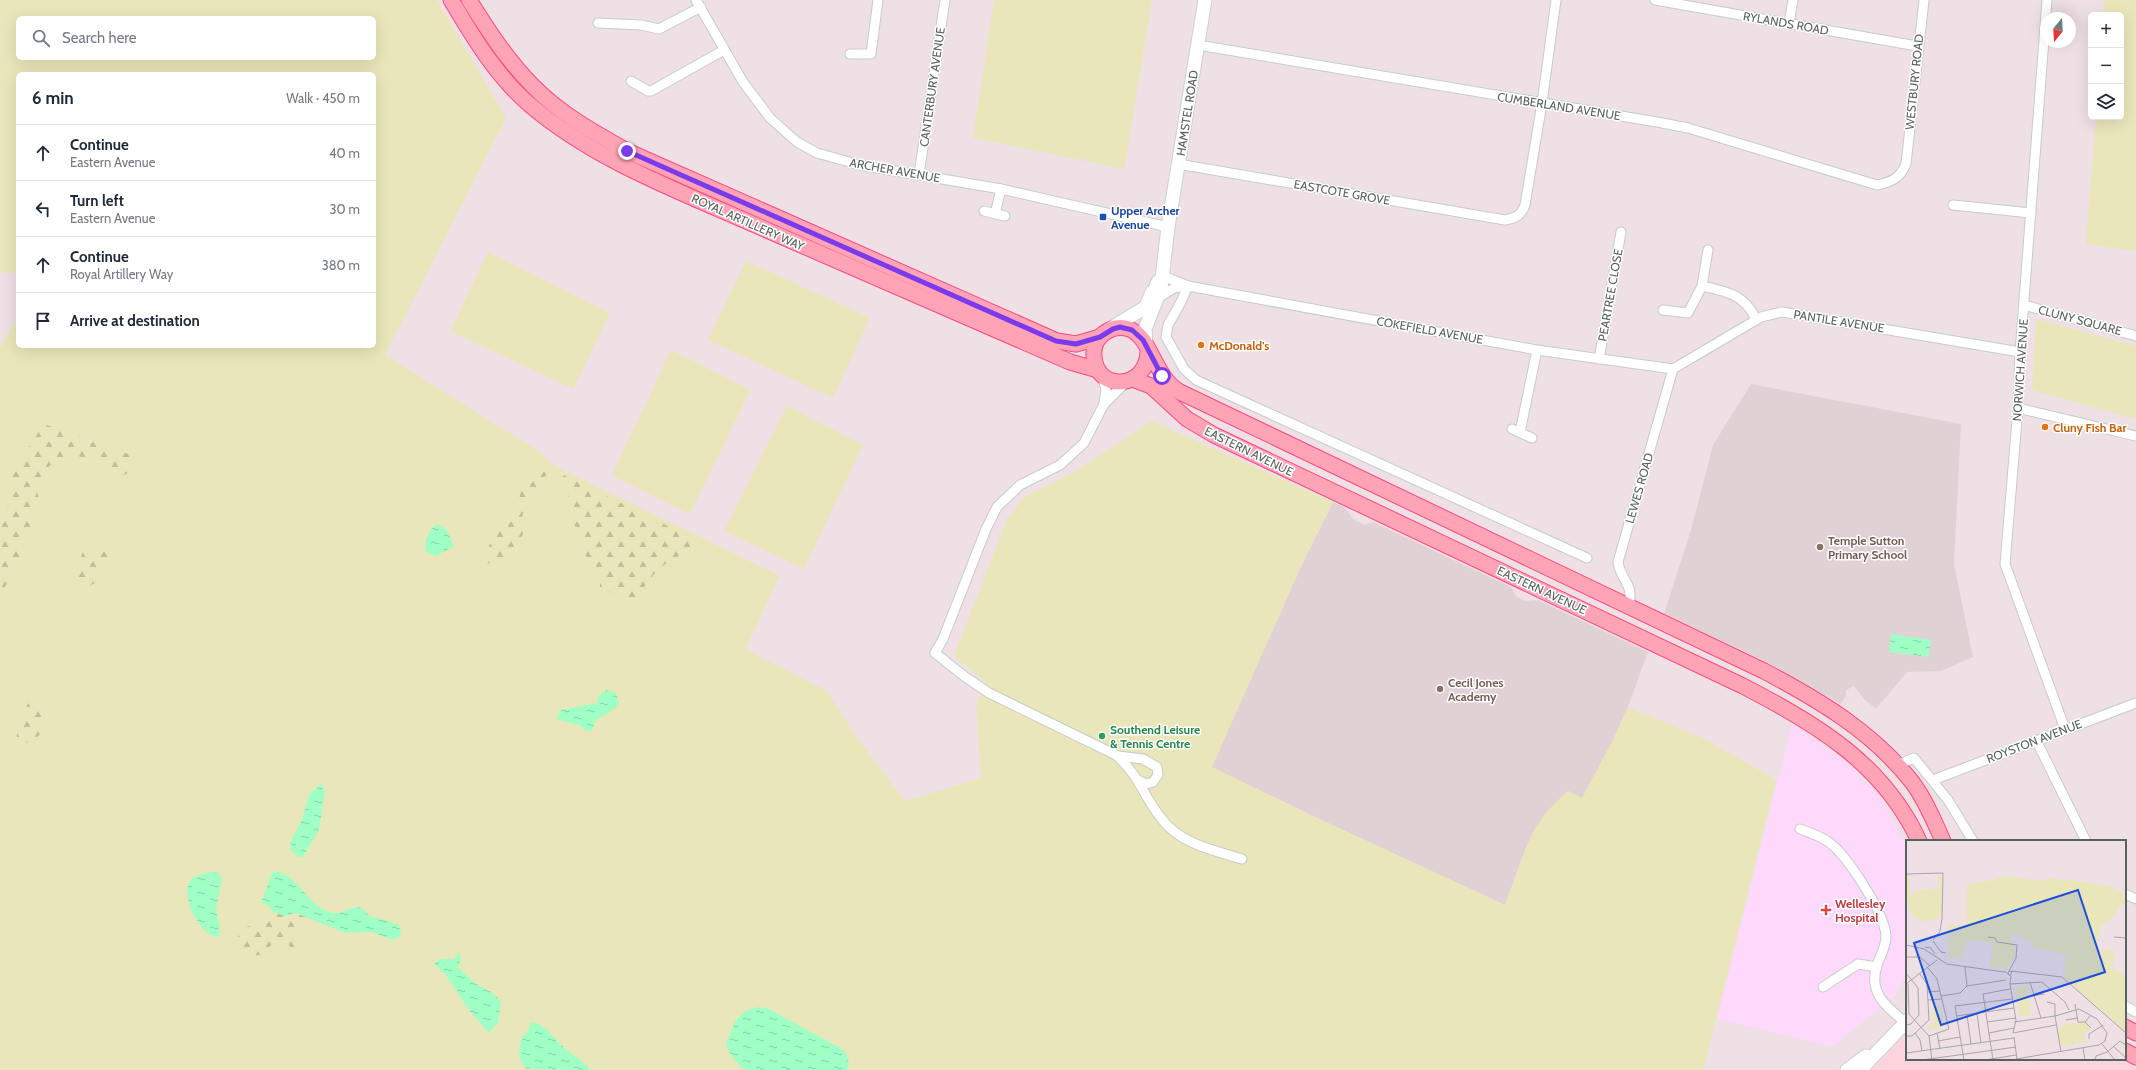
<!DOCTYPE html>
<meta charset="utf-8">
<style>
body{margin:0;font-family:Cabin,sans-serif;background:#f6f6f7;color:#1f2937}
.controls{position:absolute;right:12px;top:12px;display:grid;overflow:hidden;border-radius:6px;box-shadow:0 4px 16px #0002}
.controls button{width:36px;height:36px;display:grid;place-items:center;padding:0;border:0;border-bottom:1px solid #e0e1e3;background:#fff;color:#1f2937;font:20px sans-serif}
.compass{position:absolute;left:2040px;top:12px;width:36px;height:36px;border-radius:50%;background:#fff;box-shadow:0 4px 16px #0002;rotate:198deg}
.stop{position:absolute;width:12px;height:12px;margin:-9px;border:3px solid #7c3aed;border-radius:50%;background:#fff}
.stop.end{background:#7c3aed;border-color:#fff;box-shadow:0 1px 4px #0008}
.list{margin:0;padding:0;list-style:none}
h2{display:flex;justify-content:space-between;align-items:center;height:52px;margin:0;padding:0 16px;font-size:17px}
h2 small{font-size:13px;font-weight:400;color:#747a83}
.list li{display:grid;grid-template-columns:26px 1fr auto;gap:12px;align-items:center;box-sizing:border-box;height:56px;padding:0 16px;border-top:1px solid #e0e1e3}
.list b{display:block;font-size:15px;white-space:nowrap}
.list p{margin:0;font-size:13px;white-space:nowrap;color:#747a83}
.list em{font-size:13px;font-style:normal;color:#747a83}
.icon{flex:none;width:22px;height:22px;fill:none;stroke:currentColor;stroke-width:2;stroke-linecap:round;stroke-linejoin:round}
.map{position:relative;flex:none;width:2136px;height:1070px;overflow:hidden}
.search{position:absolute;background:#fff;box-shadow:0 4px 16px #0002;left:16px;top:16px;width:360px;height:44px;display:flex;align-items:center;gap:10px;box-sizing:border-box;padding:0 14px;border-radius:6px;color:#747a83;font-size:15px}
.panel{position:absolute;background:#fff;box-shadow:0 4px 16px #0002;left:16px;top:72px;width:360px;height:276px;border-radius:6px}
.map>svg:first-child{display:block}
</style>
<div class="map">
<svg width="2136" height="1070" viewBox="0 0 2136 1070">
<defs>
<pattern id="forest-firs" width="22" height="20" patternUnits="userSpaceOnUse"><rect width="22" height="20" fill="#e9e7b9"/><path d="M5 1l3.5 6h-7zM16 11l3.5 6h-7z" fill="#c0bf9a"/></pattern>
<pattern id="water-ripples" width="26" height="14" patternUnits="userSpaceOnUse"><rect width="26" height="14" fill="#9fffc5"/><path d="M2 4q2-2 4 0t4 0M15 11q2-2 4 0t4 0" fill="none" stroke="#85d2a3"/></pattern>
</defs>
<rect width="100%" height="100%" fill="#eee0e4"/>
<polygon fill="#ffd4df" points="1907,1033 1907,1059 2122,1059 2136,1067 2136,1070 1870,1070"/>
<g fill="#e0d1d5">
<polygon points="1751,384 1961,424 1954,564 1973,657 1941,671 1907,672 1876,709 1865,700 1854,686 1846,690 1846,696 1841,704 1765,661 1664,614 1691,530 1713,445"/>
<polygon points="1333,502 1344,507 1354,520 1359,522 1364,525 1373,522 1511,587 1516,596 1525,601 1538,600 1648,652 1628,707 1614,738 1582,799 1568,791 1537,826 1524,853 1505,905 1315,817 1211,767 1303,562"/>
</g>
<polygon fill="#fed9fc" points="1792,724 1841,758 1880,797 1907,847 1907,973 1895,996 1832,1047 1717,1019"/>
<g fill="#e9e7b9" fill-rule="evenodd">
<path d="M0,0H437L506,118L385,355L537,450L555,466L780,576L745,649L827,691L853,732L905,801L981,778L976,705L986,683L954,656L1006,522L1024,497L1080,469L1152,421L1333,502L1303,562L1212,767L1315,817L1505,905C1516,879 1522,851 1537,826C1545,812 1556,802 1568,791L1582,798L1614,738L1628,707L1707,740L1776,780L1703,1070H0V347L18,317V346H374V74H18V273L0,272ZM18,18H374V58H18Z"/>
<polygon points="994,0 1152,0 1124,169 973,138"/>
<polygon points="2105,0 2136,0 2136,251 2086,244 2096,117 2121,117 2121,15 2103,15"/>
<polygon points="488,252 610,313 573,389 450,331"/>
<polygon points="746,261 870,318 833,398 708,340"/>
<polygon points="2036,319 2136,346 2136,419 2032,390"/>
<polygon points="671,350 750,390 690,514 612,475"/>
<polygon points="787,406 863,445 804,569 724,531"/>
</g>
<g fill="url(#forest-firs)">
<path d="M44,424L140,458L129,461L130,472C124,475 117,479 110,475C105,473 103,466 99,464C71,447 49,458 36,485C36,490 39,496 39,500C37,515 11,585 0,593V522L3,512L8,506C6,496 12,491 7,480Z"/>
<polygon points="546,465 553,470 703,543 697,549 690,549 659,568 634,600 600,589 600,581 591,573 588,558 584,554 583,536 575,526 568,503 569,484 552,474 545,476 539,487 532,491 529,502 523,506 519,501 521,487 528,472"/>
<path d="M519,502L524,510L522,517L525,519L527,523C523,541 506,560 487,564L483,557L507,513Z"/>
<path d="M88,548L104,549L108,553L109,562L97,582L88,587L81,583L75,575L76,573L81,574C83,563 76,556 88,548Z"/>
<polygon points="29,702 37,705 44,713 41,718 42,725 38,730 40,734 33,742 19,743 16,739 17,734 20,733 23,712"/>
<path d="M269,910H291L307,917V921L299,931L298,943L295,950L293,952L286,940L273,943L262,955C250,957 243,950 238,940C237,930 244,926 252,926L258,932H263L259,926Z"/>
</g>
<g fill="url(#water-ripples)">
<path d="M437,524L446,529L454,546L436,556L426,552C423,542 429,529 437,524Z"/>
<polygon points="1891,634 1931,640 1928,657 1889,652"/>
<path d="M606,690L616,693L619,703C614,713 602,713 595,722C594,724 593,728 592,731H586L579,725L556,719L561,710L597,703L599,696Z"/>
<polygon points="321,784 325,791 319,830 303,857 299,857 291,851 290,845 293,836 301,822 310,793"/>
<path d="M275,871C298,875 306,902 326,911C346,920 356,895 369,916L398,924L401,931L400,936L393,940L371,932L345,933L296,913L285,916L275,913L266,904L261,903L272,873Z"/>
<path d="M209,872L218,873L222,879L216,909L220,929L218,937H215C199,932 180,897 190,881C193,876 203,874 209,872Z"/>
<path d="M459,952L461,959L458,967L475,983L493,993L501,1002L498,1023L489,1033L469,1010L445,974L434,964C439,957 447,959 454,959Z"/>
<path d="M759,1007L769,1009L844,1050C847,1056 851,1064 847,1070H747C737,1065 731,1056 726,1046C732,1026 736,1011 759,1007Z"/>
<path d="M531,1022C547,1024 555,1041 567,1050C576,1058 583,1060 590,1070L527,1069C516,1058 519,1047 523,1035L527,1033Z"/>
</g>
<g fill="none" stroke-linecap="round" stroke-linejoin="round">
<g stroke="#c4cdca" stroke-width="11">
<g id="street">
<polyline points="696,0 743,82 770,118 797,142 817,153 860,165 1001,189 1168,227"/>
<polyline points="1655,0 1917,46"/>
<polyline points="2047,0 2020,352 2018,408 2005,564 2065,729"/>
<polyline points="598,23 641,25 659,29 701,7"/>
<polyline points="1789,23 1793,0"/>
<path d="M1198,45L1657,122L1688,128L1877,185C1892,182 1900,178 1906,164L1924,0"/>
<polyline points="850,54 871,54 878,0"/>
<polyline points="631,81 648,91 651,91 724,50"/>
<path d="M1178,164L1505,220C1515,218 1521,216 1525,205L1542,103L1556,0"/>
<polyline points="919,174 945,0"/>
<polyline points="1953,205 2031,213"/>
<polyline points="984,211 1005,216"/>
<polyline points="995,214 1001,189"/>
<polyline points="1188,286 1181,302 1168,325 1166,337 1184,369 1196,380 1587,558"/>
<path d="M1702,286C1726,291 1746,295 1756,320"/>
<polyline points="1151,294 1156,281 1163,276 1188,286 1537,350 1673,369"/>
<polyline points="1158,298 1174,288 1186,286"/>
<polyline points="2024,305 2136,336"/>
<polyline points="1663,310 1688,313 1702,286 1708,250"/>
<polyline points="1599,359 1621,232"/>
<polyline points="1673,369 1761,317 1782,312 2020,352"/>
<path d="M1102,375L1106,389L1104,404L1084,443L1060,465L1020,485L997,507L986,529L943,639L935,653L964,676L989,693L1116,755C1139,775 1144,797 1161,818C1180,844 1213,850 1242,859"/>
<polyline points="1104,404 1126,382"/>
<polyline points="2018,408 2136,436"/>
<polyline points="1512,429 1532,438"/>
<polyline points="1520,432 1537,350"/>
<path d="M1629,606C1634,582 1621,582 1618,562L1673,369"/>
<polyline points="2036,740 2086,841"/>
<polyline points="1118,756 1143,759 1157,767 1158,775 1153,782 1146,784 1138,780"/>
<polyline points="1897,765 1914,758 1948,800 1973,841"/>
<polyline points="1933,780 2136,703"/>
<path d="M1800,829C1810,833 1821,836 1830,843C1848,857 1885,914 1886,936C1886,946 1882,953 1878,962C1867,993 1885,1005 1906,1023"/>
<polyline points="2125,894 2136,899"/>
<polyline points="1823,987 1858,964 1877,967"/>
<polyline points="2125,1006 2136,1012"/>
</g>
</g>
<g stroke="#c9d4cf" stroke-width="15">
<g id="secondary">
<polyline points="1108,330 1146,307 1152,292"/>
<polyline points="1146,345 1145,329 1161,288 1168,227 1205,0"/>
<polyline points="1847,1070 1866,1056"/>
<polyline points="1860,1070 1907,1021"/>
</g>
</g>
<g stroke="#ff4882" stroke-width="17">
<g id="primary">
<path d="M451,0C473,37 497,77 530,105C595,160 676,190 753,224C859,271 965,316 1070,362L1098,370"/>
<path d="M469,0C488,30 507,60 532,85C559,113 593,132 627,151L1057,341L1076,344L1100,337"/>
<path d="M1148,350C1148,390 1096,393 1094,356C1093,347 1097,339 1103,334C1111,328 1120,326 1129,329C1151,336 1154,378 1180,392L1764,671C1819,700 1873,732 1912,782C1925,799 1934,821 1943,841"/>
<path d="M1132,379L1151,386L1187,419L1214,435L1743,686C1815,723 1884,764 1919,841"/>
<polyline points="2125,1027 2136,1033"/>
<polyline points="2125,1051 2136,1057"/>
</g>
</g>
<use href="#street" stroke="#fff" stroke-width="9"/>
<use href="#secondary" stroke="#fff" stroke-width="13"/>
<use href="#primary" stroke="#ffa4b6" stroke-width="15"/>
</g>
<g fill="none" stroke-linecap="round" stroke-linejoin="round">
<polyline stroke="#7c3aed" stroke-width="5" points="627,151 1056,341 1076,344 1100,337 1113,329 1120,327 1132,330 1143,340 1162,376"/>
</g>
<rect fill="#1a4fb4" stroke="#fff" stroke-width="1.5" x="1099" y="213" width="8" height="8" rx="2"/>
<g fill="#e8710a" stroke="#fff" stroke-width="1.5">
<circle cx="1201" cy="345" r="4"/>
<circle cx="2045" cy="427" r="4"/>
</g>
<g fill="#8d6e63" stroke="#fff" stroke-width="1.5">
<circle cx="1820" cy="547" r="4"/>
<circle cx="1440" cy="689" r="4"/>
</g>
<circle fill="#2e9e5b" stroke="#fff" stroke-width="1.5" cx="1102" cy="736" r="4"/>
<path fill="#e0444e" stroke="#fff" stroke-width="1.5" d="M1824 904h4v4h4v4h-4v4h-4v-4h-4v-4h4z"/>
<g text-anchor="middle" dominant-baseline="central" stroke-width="3" stroke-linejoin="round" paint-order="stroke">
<g font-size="12" fill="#59635e" stroke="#fff">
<text transform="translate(1786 23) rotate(10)">RYLANDS ROAD</text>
<text transform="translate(1914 82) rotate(-84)">WESTBURY ROAD</text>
<text transform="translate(932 87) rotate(-82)">CANTERBURY AVENUE</text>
<text transform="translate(1559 106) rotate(9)">CUMBERLAND AVENUE</text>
<text transform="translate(1187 113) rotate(-81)">HAMSTEL ROAD</text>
<text transform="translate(895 170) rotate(10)">ARCHER AVENUE</text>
<text transform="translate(1342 192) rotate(10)">EASTCOTE GROVE</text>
<text transform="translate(748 222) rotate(24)">ROYAL ARTILLERY WAY</text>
<text transform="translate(1610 295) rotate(-80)">PEARTREE CLOSE</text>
<text transform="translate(2080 320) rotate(15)">CLUNY SQUARE</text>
<text transform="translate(1839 321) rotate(9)">PANTILE AVENUE</text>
<text transform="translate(1430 330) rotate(10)">COKEFIELD AVENUE</text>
<text transform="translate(2020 370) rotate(-86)">NORWICH AVENUE</text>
<text transform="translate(1249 451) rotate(26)">EASTERN AVENUE</text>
<text transform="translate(1639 488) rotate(-74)">LEWES ROAD</text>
<text transform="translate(1542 590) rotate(25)">EASTERN AVENUE</text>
<text transform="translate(2034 741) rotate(-21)">ROYSTON AVENUE</text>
</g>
<g font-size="12" font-weight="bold" fill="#164399" stroke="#fff" text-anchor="start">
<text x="1111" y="210">Upper Archer<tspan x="1111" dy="14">Avenue</tspan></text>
</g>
<g font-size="12" font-weight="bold" fill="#c56008" stroke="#fff" text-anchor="start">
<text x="1209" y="345">McDonald's</text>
<text x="2053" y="427">Cluny Fish Bar</text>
</g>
<g font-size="12" font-weight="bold" fill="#785e54" stroke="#fff" text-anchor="start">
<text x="1828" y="540">Temple Sutton<tspan x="1828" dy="14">Primary School</tspan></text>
<text x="1448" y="682">Cecil Jones<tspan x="1448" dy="14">Academy</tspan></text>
</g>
<g font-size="12" font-weight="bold" fill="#27864d" stroke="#fff" text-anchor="start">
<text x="1110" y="729">Southend Leisure<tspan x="1110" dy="14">&amp; Tennis Centre</tspan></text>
</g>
<g font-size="12" font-weight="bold" fill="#be3a42" stroke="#fff" text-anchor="start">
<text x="1835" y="903">Wellesley<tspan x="1835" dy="14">Hospital</tspan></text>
</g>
</g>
<g transform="translate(1906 840)">
<rect width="220" height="220" fill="#eee0e4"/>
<path d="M0,35H4V60L0,64ZM97,36L139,41L141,38L179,42L203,46L220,54V63L213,67L207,77L195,85L190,108V112L196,109L209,112L206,127L220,137V192L157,136L160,115L125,107V101L118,100L109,93L104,97L109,106V117L100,129L84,127L86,103L61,100L56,119L43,117L41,86L61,84V44L87,40ZM121,146L125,175L114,177L108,147ZM26,166H33L38,187L23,190L22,188L27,183ZM178,182L186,189L178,193L180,202L155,206L152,189L161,184Z" fill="#e9e7b9"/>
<path d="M32,36L35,37L37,62L33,79L17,81L7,77L2,64L4,55L17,49H33ZM204,56L207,59L185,87V101H177L183,98L184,88L188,75L200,57ZM209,66H212L210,73L195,83L201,73Z" fill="#e9e7b9"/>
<path fill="none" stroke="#a9a6a6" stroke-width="1" d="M0,34L37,33L36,79L34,91L27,100M82,97L89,98L91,102L111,105L110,118L103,131M208,97L220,98M27,101L35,112L40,113M0,105L18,109L41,124L98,132H100L103,135H104L106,132L103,131L102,134M19,107L25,108L29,114M1,117H14L24,126M59,127L61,146M22,128L31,139L43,189L23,196M105,131L156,137L220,193M0,133L12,148L13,175L5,184L0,185M0,133V105M105,135L104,144L110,180L107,193M124,142L135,178M0,144L31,120M2,144L3,174M104,144L136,142L159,162L163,170M61,146L100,140M22,152L34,151M35,156L54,153L61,146M126,156L138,154M22,160L36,159M141,162L149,164V176M169,164L172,182H179M3,174L23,196L26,220M71,174L75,203M61,175L65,204M50,176L108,168M149,176L155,212M160,180L172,178M81,182L110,178M108,182L149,176L173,169L191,179L201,193L199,201L193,205L110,219M185,188L179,182L185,175M9,193L14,200L16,211M31,193L34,209M83,193L108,188M107,193L150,185M0,196H6L23,180L21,144L14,134M108,197L111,219M183,199V194L197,185M32,201L54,197M196,204L209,220M208,207L220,218M177,208L179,220M0,213L108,198M16,220L110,207M58,220L49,166L106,159M79,220L110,215M87,220L77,154L104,149M189,220L190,216L201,212L214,201L220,205"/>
<path fill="#1d4ed8" fill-opacity="0.15" stroke="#1d4ed8" stroke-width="2" d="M172,50L199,132L35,185L8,103Z"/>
<rect width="220" height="220" fill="none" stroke="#59635e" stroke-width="2"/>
</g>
</svg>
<div class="controls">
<button>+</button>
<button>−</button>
<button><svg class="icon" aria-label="layers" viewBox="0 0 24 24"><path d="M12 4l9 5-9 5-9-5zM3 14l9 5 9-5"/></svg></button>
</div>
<svg class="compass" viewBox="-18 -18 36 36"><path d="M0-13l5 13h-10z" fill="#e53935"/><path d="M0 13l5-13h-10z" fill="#747a83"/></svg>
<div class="stop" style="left:1162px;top:376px"></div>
<div class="stop end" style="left:627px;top:151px"></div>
<div class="search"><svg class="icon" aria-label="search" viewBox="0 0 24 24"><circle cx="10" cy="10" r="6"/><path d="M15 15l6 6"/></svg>Search here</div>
<section class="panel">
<h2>6 min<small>Walk · 450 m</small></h2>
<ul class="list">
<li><svg class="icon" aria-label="ahead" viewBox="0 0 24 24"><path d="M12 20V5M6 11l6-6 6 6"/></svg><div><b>Continue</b><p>Eastern Avenue</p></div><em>40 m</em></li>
<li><svg class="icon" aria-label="left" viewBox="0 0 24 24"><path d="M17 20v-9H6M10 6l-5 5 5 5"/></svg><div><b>Turn left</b><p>Eastern Avenue</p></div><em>30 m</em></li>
<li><svg class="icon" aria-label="ahead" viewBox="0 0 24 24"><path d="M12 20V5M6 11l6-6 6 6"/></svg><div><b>Continue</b><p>Royal Artillery Way</p></div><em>380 m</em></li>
<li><svg class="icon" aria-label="arrive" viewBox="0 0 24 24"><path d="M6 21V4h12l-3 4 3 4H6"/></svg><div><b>Arrive at destination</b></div></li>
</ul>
</section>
</div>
